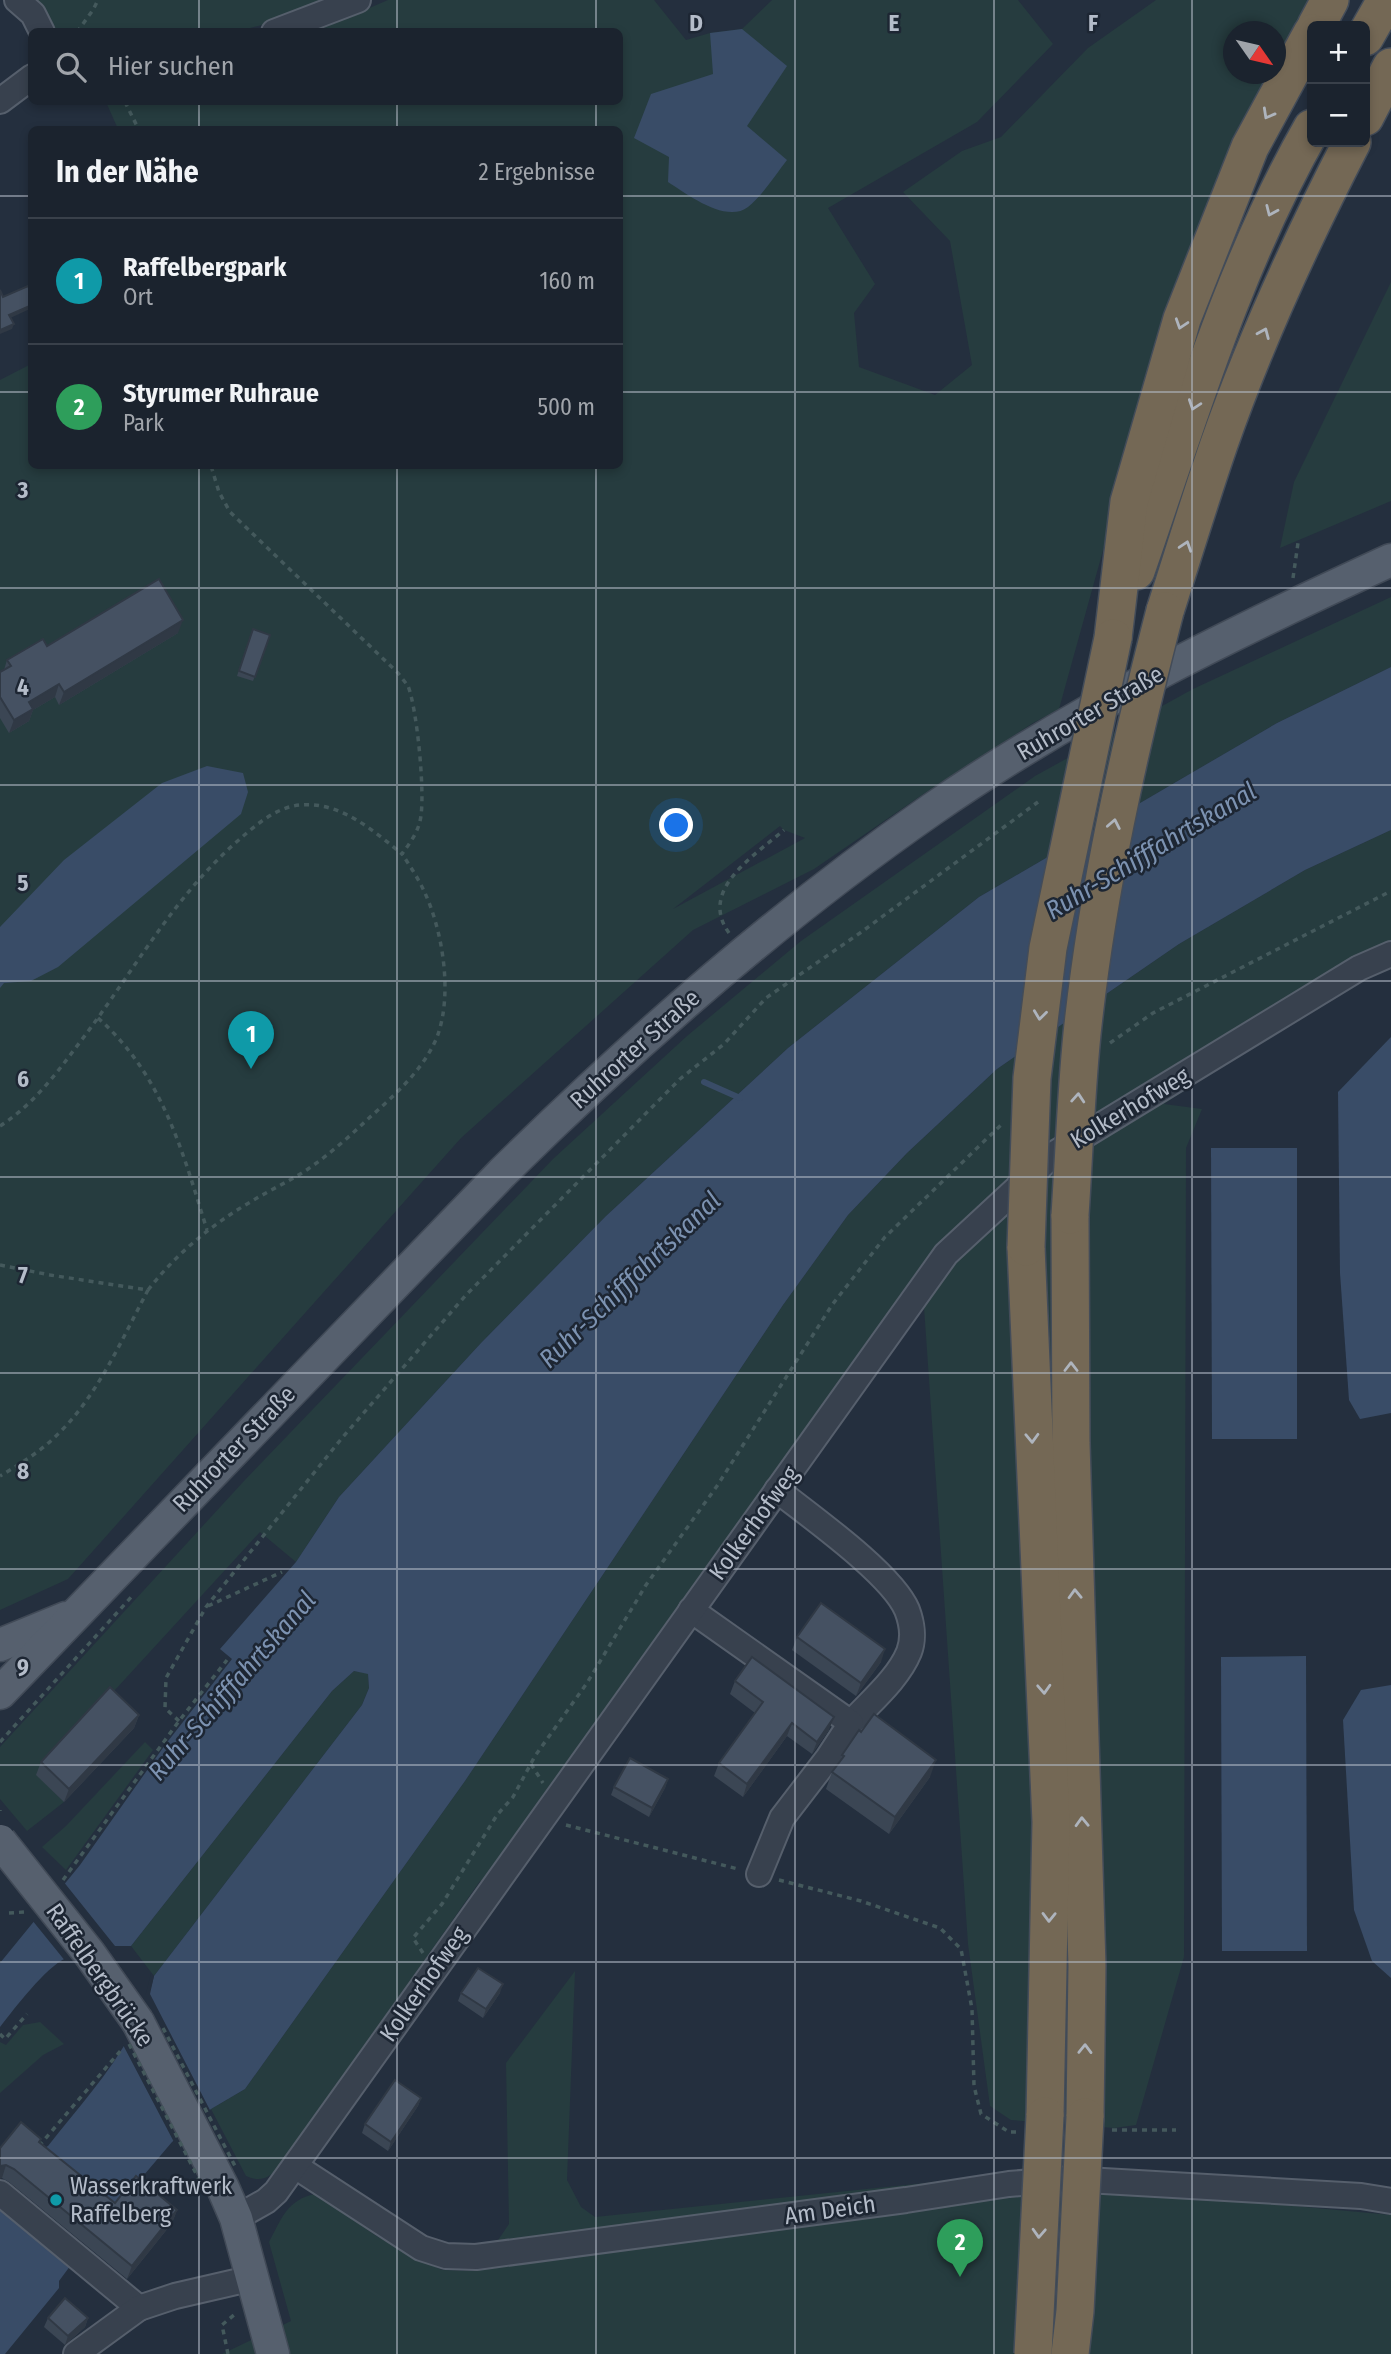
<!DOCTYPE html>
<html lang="de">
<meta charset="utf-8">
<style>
body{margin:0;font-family:"Fira Sans Condensed",sans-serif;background:#242b36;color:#f1f3f6}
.controls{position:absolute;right:21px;top:21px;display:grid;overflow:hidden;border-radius:10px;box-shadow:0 4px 10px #0003}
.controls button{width:63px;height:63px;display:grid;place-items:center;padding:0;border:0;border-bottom:2px solid #39404a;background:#1b232e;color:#f1f3f6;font:35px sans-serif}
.compass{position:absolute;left:1223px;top:21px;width:63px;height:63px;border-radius:50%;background:#1b232e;box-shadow:0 4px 10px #0003;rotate:124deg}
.you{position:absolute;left:677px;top:826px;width:24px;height:24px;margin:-18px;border:5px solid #fff;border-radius:50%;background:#1a73e8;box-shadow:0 0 0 10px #1a73e833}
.badge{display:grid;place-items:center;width:46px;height:46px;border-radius:50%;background:#8ab4f8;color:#fff;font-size:23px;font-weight:700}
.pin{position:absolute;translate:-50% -58px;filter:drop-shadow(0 2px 4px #0008)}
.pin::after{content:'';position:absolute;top:37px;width:24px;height:21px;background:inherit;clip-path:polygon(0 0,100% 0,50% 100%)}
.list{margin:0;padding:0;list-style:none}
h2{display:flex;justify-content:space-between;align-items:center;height:91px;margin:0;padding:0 28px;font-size:30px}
h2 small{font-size:23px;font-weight:400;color:#a0a4aa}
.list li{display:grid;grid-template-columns:46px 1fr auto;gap:21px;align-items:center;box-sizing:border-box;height:126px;padding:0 28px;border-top:2px solid #39404a}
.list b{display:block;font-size:26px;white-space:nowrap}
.list p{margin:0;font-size:23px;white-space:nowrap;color:#a0a4aa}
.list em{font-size:23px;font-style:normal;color:#a0a4aa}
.icon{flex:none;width:38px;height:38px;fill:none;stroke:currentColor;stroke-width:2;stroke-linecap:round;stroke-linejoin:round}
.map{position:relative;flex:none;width:1391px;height:2354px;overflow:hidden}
.search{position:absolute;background:#1b232e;box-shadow:0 4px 10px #0003;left:28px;top:28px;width:595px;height:77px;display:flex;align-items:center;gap:18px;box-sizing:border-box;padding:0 24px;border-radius:10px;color:#a0a4aa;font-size:26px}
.panel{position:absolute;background:#1b232e;box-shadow:0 4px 10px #0003;left:28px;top:126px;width:595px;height:343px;border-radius:10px}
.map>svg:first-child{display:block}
</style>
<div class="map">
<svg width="1391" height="2354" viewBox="0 0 1391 2354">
<rect width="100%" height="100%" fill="#242f3e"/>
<g fill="#263c3f" fill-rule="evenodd">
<polygon points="29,0 332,0 282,20 234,32 53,31"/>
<path d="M388,0H654L686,40L710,33L742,29L772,0H1018L1053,44L977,122L828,208L875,284L854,313L859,367L935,395L972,365L950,241L903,192L962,151L1001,137L1088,48L1156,0H1309L1276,73V32H1234V74H1275L1173,298L1059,709L1033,723L922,795L814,869L693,930L461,1138L68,1579L0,1610V380L31,364L32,466H620V130L118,129L106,102H620V32L316,31ZM780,826L784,830L805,838L673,909Z"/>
<polygon points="1391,282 1391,501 1280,548 1294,482"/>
<polygon points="1391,597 1391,667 1277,723 979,897 788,1048 606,1216 481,1343 339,1497 296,1562 260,1532 37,1775 64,1802 27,1831 0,1799 0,1747 244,1481 553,1159 687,1036 801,941 1035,776 1193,689"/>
<path d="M1391,830V961L1361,976L1164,1104L1202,1109L1186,1148L1184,1957L1136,2125L1114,2128L1011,2120L990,2106L968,1944L924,1307L564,1797L500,1895L480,1881L292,2149C279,2166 270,2187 246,2176L211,2109L245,2089L465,1781L783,1305L848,1215L907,1153L997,1069L1179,944L1305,870Z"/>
<polygon points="354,1671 368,1673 369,1688 362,1705 154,1976 131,1946 332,1691"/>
<polygon points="145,1742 153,1750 66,1870 42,1847 66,1826"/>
<path d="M575,1971L567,2180L581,2207L595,2217L964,2179L1009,2197L1125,2190L1391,2215V2354H222L291,2321L269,2242C282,2218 287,2200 315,2194L378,2237L442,2270L477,2271L509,2224L506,2063Z"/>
<polygon points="40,2022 64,2044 43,2055 0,2093 0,2042 6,2045 23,2025"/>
</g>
<g fill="#394c67">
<path d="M742,29L787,66L747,126L787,160C776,174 762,196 748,207C726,224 687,194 668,182L669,157L634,138L651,94L713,74L710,33Z"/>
<path d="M1391,667V830L1305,870L1179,944L997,1069L907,1153L848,1215L783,1305L465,1781L245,2089L211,2109L172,2142L110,2215L36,2152L48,2146C89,2094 138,2043 154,1976L362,1705L369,1688L368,1674L354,1671L332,1691L131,1946C112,1946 83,1950 66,1958C45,1968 15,2008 0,2027V1963L80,1865L165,1745L232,1659L220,1649L296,1562L339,1497L481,1343L606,1216L788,1048L979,897L1277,723Z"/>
<polygon points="207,766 243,773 248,792 241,814 58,967 31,981 4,983 0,988 0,927 64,860 162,783"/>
<polygon points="1391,1037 1391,1413 1360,1419 1349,1400 1340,1273 1338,1092"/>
<polygon points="1211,1148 1297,1148 1297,1439 1212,1439"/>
<polygon points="1306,1656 1307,1951 1222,1951 1221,1657"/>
<polygon points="1391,1685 1391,1978 1372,1961 1354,1910 1343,1720 1361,1690"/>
<polygon points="0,2202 82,2250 59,2281 59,2288 5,2354 0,2354"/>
</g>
<g fill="#242f3e">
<polygon points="63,1881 115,1946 131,1946 133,1949 115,1949 66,1962 32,1920"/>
<polygon points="151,1973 154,1976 150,1994 212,2114 175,2144 122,2043 146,1993"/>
</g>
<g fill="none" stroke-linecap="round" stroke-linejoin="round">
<polyline stroke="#394c67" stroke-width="6" points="704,1082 740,1098"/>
<g stroke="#565f6c" stroke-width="28">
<g id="minor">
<polyline points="17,0 33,14 42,32"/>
<polyline points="274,32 358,0"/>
<polyline points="0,101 32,77"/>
<path d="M777,1490C810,1516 892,1574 907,1610C912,1623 914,1639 909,1652C898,1679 870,1702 851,1723"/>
<polyline points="691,1610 851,1723 828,1758 782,1818 759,1874"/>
<polyline points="295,2166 421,2248 446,2256 476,2257 906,2200 1009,2184 1069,2179 1361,2196 1391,2201"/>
<polyline points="0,2193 139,2308"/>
<polyline points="236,2218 266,2201 276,2192 946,1254 1054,1154 1359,968 1391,954"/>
<polyline points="76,2354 139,2308 175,2296 253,2278"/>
</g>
</g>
<g stroke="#414a57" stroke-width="35">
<g id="major">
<polyline points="0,1645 66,1618"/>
<path d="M0,1693L502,1173C636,1041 777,917 931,810C1075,710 1232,633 1391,560"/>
<polyline points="138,2022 223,2188 236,2218 273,2354"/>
</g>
</g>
<g stroke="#434c59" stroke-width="40">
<g id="highway">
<polyline points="1316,26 1330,0"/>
<polyline points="1365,37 1386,0"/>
<polyline points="1365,117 1391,67"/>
<path d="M1136,571C1188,421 1233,266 1312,128"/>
<path d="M1165,611C1183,555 1200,499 1219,444C1255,341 1302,239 1352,142"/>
<polyline points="1113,638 1129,502 1182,319 1250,147 1312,33"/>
<polyline points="1070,1215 1071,1443 1087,1966 1085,2117"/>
<polyline points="1026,1247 1051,1822 1045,2116"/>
</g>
</g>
<g stroke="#44595c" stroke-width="3.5" stroke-dasharray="5 5" stroke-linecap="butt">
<polyline points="77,32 93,10 98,0"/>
<polyline points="125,102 139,130"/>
<polyline points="1293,578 1298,543"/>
<path d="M729,933C698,890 754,856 784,830"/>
<path d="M98,1018C163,1076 182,1150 207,1230"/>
<polyline points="1110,1043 1153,1013 1391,891"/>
<path d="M0,1126C34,1104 56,1074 80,1042C133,973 174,895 241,838C257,824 277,807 300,805C340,801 374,831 402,854C409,844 417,834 420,821C426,798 417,708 408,686C405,682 401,677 398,673L230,512L219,492L211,466"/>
<path d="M0,1265L50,1275L148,1290C122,1339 97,1397 57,1435C40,1452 20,1464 0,1476"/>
<path d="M148,1290C177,1253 211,1225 252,1201C270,1190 290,1181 308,1169C330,1154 350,1136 369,1118C395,1095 424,1069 437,1037C453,995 443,931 424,891C418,878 410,866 402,854"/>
<polyline points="208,1606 282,1572"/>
<polyline points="179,1721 165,1708 166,1678 206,1607 342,1438 466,1295 680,1079 724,1044 766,998 860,933 1038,802"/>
<polyline points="0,1742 134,1594"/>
<polyline points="531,1764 543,1783"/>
<polyline points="0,1810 0,1811"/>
<polyline points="566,1825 738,1869"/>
<polyline points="63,1880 179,1721 227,1660"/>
<polyline points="779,1880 861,1901 940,1928 961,1949 972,2009 974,2086 981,2114 1009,2132 1017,2132"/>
<polyline points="9,1913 25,1912"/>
<polyline points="423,1953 413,1938 442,1904 497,1815 513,1797 535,1756 587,1683 646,1585 717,1486 832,1305 885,1237 1003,1123"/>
<polyline points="0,2034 5,2039 27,2014"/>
<polyline points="1112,2130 1176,2130"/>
<polyline points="39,2146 122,2049"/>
<polyline points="228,2354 222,2325 235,2314"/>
</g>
<use href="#minor" stroke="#38414e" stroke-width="24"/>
<use href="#major" stroke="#56606e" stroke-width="32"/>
<use href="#highway" stroke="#746855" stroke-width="37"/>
<g stroke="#414a57" stroke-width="35" stroke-linecap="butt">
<polyline id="major-bridge" points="0,1841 89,1953 138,2022"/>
</g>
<g stroke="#434c59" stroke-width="40" stroke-linecap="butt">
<g id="highway-bridge">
<path d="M1070,1215C1074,1155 1076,1094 1082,1034C1097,891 1129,750 1165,611"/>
<polyline points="1026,1247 1032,1078 1048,948 1113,638"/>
<polyline points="1033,2354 1045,2116"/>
<polyline points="1070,2354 1075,2311 1085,2117"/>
</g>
</g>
<g stroke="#44595c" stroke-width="3.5" stroke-dasharray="5 5" stroke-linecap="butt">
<polyline points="163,2028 235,2166"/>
<polyline points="129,2044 202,2185"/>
</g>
<use href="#major-bridge" stroke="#56606e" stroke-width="32"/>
<use href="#highway-bridge" stroke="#746855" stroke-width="37"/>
</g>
<g fill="#3b4654">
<polygon points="30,181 32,181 32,193 28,186"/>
<polygon points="253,629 270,635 253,681 237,676"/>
<polygon points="178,633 59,705 55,697 33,710 29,721 9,733 0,718 0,672 4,670 7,660 47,646"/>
<polygon points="797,1637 881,1662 856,1696 792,1650"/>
<polygon points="735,1681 829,1730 812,1754 787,1736 743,1797 714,1776 719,1763 755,1713 730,1694"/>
<polygon points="139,1715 134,1728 64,1802 36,1775 41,1762"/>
<polygon points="842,1755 930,1777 889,1834 826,1789 832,1772 840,1761"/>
<polygon points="668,1779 665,1788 649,1817 611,1795 614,1787"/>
<polygon points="461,1993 500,1993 483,2018 458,2001"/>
<polygon points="421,2098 418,2106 388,2151 362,2133 365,2124"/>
<polygon points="40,2142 115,2203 177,2210 172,2223 127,2279 9,2182 2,2178 0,2148"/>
<polygon points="48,2318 88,2318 85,2327 65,2345 44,2327"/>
</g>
<g fill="#303945">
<polygon points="32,305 32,308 8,319 9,315"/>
<polygon points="14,324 12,329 0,334 0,330"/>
<polygon points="183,620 178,633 59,705 64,692"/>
<polygon points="59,684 55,697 33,710 29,721 9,733 14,720 29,702"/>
<polygon points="885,1649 881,1662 856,1696 861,1683"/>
<polygon points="139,1715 134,1728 64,1802 69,1789"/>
<polygon points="834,1717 829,1730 812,1754 817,1742"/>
<polygon points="792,1723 787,1736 743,1797 747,1784"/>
<polygon points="936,1760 930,1777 889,1834 895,1817"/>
<polygon points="668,1779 665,1788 649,1817 652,1808"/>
<polygon points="503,1984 500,1993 483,2018 486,2009"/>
<polygon points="421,2098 418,2106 388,2151 391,2142"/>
<polygon points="6,2165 2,2178 0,2179 0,2166"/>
<polygon points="177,2210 172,2223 127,2279 132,2266"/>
<polygon points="88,2318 85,2327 65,2345 68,2336"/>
</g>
<g fill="#455162" stroke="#303945" stroke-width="2">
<polygon points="28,286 32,294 32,305 9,315 14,324 0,330 0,290 3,297"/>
<polygon points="159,579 183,620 64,692 59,684 29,702 33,709 14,720 0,697 0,672 11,666 7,660 43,639 47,646"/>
<polygon points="253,629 270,635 255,677 239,671"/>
<polygon points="821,1603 885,1649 861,1683 797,1637"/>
<polygon points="752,1657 834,1717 817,1742 792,1723 747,1784 719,1763 763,1702 735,1681"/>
<polygon points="110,1687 139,1715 69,1789 41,1762"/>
<polygon points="874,1714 936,1760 895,1817 832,1772 844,1756 842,1755 859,1730 861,1732"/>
<polygon points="630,1758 668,1779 652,1808 614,1787"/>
<polygon points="478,1968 503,1984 486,2009 461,1993"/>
<polygon points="395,2080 421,2098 391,2142 365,2124"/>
<polygon points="21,2122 41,2139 39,2142 115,2203 136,2176 177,2210 132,2266 14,2169 6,2165 0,2166 0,2148"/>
<polygon points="65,2298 88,2318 68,2336 48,2318"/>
</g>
<defs><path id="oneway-chevron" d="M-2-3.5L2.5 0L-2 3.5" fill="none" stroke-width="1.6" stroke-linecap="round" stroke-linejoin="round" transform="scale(1.75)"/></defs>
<g stroke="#aeb4bd">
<use href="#oneway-chevron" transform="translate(1268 114) rotate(119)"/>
<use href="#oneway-chevron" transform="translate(1271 211) rotate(114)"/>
<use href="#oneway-chevron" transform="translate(1181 324) rotate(108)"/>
<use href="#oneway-chevron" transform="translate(1264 333) rotate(-67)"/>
<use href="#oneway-chevron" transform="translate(1194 405) rotate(109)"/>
<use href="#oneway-chevron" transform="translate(1186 546) rotate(-72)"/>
<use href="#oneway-chevron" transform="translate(1114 824) rotate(-79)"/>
<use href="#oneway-chevron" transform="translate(1040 1015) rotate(97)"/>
<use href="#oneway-chevron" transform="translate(1078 1098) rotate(-86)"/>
<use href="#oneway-chevron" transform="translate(1071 1367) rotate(-90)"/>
<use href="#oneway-chevron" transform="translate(1032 1438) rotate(88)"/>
<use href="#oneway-chevron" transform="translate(1075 1594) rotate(-92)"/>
<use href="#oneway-chevron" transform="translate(1044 1689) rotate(87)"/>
<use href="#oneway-chevron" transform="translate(1082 1822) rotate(-92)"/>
<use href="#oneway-chevron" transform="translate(1049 1917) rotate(91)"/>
<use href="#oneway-chevron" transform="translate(1085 2049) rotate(-89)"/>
<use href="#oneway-chevron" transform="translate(1039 2233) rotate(93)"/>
</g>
<path fill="none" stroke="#b4bcc9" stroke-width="2" stroke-opacity="0.55" d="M199,0V32M397,0V32M596,0V32M795,0V2354M994,0V2354M1192,0V2354M199,102V130M397,102V130M596,102V130M0,196H32M620,196H1391M0,392H32M620,392H1391M199,466V2354M397,466V2354M596,466V2354M0,588H1391M0,785H1391M0,981H1391M0,1177H1391M0,1373H1391M0,1569H1391M0,1765H1391M0,1962H1391M0,2158H1391"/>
<circle fill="#0f9aa8" stroke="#1d2633" stroke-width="2.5" cx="56" cy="2200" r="7"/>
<g text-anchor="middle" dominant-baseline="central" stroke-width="5" stroke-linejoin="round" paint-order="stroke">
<g font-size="24" fill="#b4bcc9" stroke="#1d2633">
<text transform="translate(1090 713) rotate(-30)">Ruhrorter Straße</text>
<text transform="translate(635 1049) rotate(-42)">Ruhrorter Straße</text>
<text transform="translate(1130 1108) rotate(-31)">Kolkerhofweg</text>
<text transform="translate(234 1449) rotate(-46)">Ruhrorter Straße</text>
<text transform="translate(754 1523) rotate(-54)">Kolkerhofweg</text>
<text transform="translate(100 1975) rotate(55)">Raffelbergbrücke</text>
<text transform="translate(424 1984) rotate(-55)">Kolkerhofweg</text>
<text transform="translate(830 2210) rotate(-8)">Am Deich</text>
</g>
<g font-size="24" fill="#b4bcc9" stroke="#1d2633" text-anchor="start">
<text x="70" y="2186">Wasserkraftwerk<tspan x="70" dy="28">Raffelberg</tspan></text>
</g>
<g font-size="26" font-style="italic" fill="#7c92b1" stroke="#1d2633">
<text transform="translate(1151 851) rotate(-31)">Ruhr-Schifffahrtskanal</text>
<text transform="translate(630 1280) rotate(-44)">Ruhr-Schifffahrtskanal</text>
<text transform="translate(232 1686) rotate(-49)">Ruhr-Schifffahrtskanal</text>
</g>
</g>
<g font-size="23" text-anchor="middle" font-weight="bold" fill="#b4bcc9" stroke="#1d2633" stroke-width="5" stroke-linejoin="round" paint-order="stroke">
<text x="696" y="31">D</text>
<text x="894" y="31">E</text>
<text x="1093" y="31">F</text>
<text x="23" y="498">3</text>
<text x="23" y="695">4</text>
<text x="23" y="891">5</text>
<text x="23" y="1087">6</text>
<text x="23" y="1283">7</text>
<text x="23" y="1479">8</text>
<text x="23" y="1675">9</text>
</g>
</svg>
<div class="controls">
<button>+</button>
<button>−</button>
</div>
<svg class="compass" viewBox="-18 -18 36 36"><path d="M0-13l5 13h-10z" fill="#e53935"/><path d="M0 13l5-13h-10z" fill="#a0a4aa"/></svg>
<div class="you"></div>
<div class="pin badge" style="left:251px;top:1069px;background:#0f9aa8">1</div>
<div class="pin badge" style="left:960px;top:2277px;background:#2e9e5b">2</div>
<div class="search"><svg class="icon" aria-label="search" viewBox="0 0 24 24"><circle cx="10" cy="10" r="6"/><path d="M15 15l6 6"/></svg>Hier suchen</div>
<section class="panel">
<h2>In der Nähe<small>2 Ergebnisse</small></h2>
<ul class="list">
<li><span class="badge" style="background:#0f9aa8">1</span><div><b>Raffelbergpark</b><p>Ort</p></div><em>160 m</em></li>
<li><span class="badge" style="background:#2e9e5b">2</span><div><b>Styrumer Ruhraue</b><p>Park</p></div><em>500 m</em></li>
</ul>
</section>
</div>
